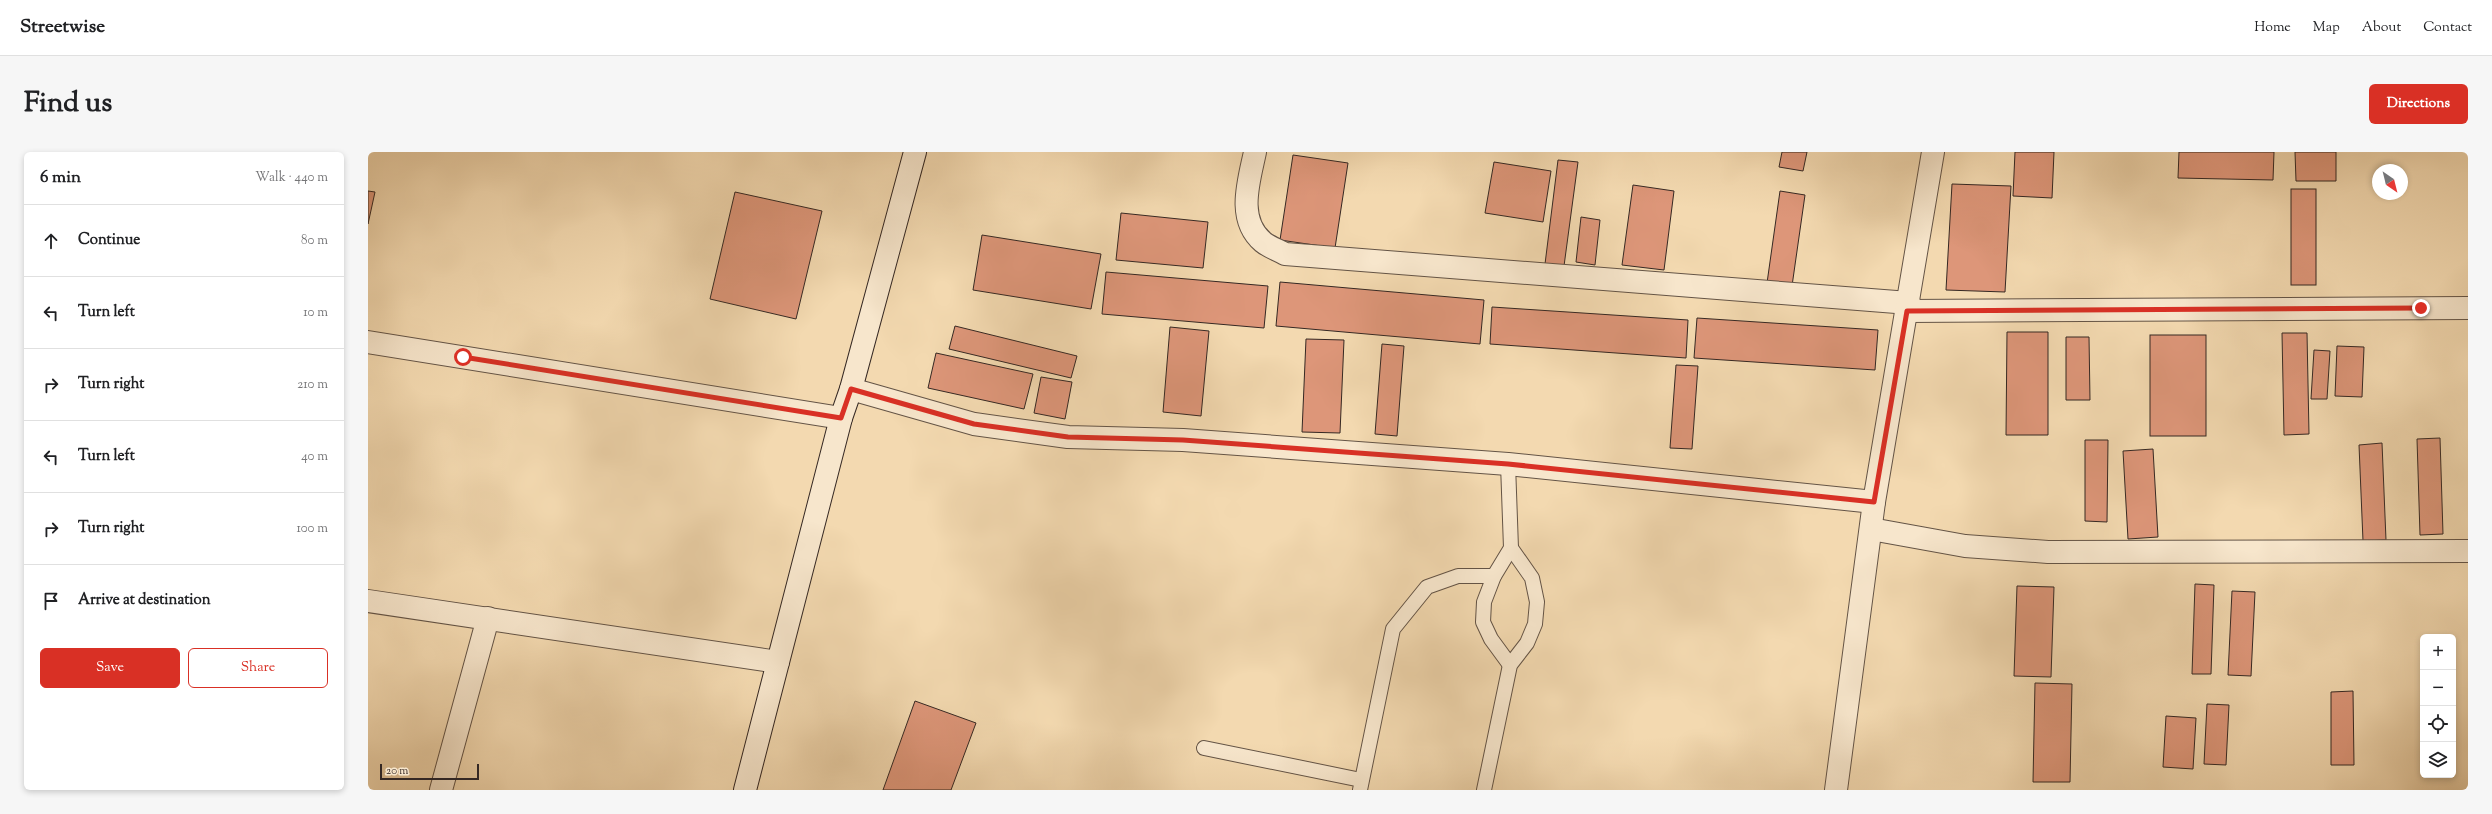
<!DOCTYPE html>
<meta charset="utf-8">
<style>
body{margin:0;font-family:"Sorts Mill Goudy",serif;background:#f6f6f6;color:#202124}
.controls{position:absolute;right:12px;bottom:12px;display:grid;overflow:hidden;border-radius:6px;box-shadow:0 2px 6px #0003}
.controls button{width:36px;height:36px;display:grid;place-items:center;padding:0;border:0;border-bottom:1px solid #e0e0e0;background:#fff;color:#202124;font:20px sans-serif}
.compass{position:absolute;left:2004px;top:12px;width:36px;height:36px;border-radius:50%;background:#fff;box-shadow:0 2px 6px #0003;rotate:145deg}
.scale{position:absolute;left:12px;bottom:10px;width:99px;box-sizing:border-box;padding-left:4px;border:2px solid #352823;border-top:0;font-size:11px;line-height:14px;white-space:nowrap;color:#352823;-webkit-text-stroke:3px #f7e6cc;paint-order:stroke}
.stop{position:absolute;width:12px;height:12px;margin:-9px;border:3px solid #d93025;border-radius:50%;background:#fff}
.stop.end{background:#d93025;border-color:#fff;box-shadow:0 1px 4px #0008}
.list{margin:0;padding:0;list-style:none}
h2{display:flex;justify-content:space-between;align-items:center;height:52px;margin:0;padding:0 16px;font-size:17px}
h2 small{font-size:13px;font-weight:400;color:#757577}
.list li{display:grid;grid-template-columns:26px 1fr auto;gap:12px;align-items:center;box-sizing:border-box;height:72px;padding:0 16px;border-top:1px solid #e0e0e0}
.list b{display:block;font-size:15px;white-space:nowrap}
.list em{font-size:13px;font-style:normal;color:#757577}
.actions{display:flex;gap:8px;padding:12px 16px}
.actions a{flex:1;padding:9px 0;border:1px solid #d93025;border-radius:6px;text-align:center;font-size:14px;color:#d93025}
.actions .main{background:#d93025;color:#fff}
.icon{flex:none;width:22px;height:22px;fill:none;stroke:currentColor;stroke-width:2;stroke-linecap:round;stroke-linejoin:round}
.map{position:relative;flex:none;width:2100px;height:638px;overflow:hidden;border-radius:6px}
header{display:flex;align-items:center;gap:24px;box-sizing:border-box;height:56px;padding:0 20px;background:#fff;border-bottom:1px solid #e0e0e0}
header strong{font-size:19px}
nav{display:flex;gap:22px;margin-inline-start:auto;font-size:14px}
.intro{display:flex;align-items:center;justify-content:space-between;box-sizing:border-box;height:96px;padding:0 24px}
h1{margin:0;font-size:28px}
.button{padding:10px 18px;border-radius:6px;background:#d93025;color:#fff;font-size:14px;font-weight:700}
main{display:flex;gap:24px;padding:0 24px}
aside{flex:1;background:#fff;border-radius:6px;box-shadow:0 2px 6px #0003}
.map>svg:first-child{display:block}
</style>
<header>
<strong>Streetwise</strong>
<nav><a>Home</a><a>Map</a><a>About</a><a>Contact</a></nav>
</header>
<div class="intro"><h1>Find us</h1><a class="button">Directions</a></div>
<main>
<aside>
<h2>6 min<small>Walk · 440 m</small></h2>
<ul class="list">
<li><svg class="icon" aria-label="ahead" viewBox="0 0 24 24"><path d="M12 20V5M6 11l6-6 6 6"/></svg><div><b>Continue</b></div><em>80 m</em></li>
<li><svg class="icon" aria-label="left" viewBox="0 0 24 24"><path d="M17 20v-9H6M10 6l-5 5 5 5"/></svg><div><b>Turn left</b></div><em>10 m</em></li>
<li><svg class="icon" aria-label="right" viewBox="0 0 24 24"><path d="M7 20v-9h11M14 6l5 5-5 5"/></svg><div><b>Turn right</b></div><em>210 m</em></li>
<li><svg class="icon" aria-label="left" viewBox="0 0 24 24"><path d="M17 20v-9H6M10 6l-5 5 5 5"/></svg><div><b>Turn left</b></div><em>40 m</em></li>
<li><svg class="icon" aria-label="right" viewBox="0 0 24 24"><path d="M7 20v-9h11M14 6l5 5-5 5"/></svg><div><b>Turn right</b></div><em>100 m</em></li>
<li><svg class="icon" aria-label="arrive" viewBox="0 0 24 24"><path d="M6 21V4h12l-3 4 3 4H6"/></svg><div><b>Arrive at destination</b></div></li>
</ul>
<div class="actions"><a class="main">Save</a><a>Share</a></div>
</aside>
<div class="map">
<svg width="2100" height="638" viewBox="0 0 2100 638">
<rect width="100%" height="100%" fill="#f3d9b0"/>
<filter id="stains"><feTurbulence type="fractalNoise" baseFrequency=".005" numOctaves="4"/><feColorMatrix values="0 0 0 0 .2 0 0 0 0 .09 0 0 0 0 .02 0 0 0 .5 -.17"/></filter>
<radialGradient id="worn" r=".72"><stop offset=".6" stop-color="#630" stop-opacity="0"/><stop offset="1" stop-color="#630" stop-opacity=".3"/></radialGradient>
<g fill="#dd9679" stroke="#352823">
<polygon points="1414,0 1439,0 1435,19 1411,15"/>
<polygon points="1647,0 1686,0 1684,46 1645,44"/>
<polygon points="1811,0 1906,0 1905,28 1810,26"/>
<polygon points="1927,0 1968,0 1968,29 1928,29"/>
<polygon points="925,3 980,11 967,96 912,88"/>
<polygon points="1190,8 1210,10 1196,114 1177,112"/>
<polygon points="1126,10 1183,19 1175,70 1117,61"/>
<polygon points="1584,32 1643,34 1637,140 1578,138"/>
<polygon points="1265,33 1306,39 1296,118 1254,113"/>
<rect x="1923" y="37" width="25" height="96"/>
<polygon points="0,39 7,40 0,72"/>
<polygon points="1412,39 1437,43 1424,134 1399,131"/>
<polygon points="367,40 454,59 428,167 342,147"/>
<polygon points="753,61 840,70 835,116 748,108"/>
<polygon points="1213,65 1232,68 1227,113 1208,110"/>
<polygon points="614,83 733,102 723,157 605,138"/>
<polygon points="738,120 900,134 896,176 734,162"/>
<polygon points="912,130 1116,148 1112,192 908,174"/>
<polygon points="1124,155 1320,168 1318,206 1122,192"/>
<polygon points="1329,166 1510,178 1507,218 1326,206"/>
<polygon points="587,174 709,204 703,226 581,197"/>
<polygon points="802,175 841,179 833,264 795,260"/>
<polygon points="1639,180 1680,180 1680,283 1638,283"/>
<polygon points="1914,181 1939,181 1941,282 1916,283"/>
<rect x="1782" y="183" width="56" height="101"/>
<polygon points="1698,185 1721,185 1722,248 1698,248"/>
<polygon points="938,187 976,188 972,281 934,280"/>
<polygon points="1014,192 1036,194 1029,284 1007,282"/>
<polygon points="1969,194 1996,195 1994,245 1967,244"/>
<polygon points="1946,198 1962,199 1959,247 1943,247"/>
<polygon points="568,201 665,222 656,257 560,236"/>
<polygon points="1308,213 1330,214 1324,297 1302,296"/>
<polygon points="673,225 704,230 697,267 666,261"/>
<polygon points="2072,286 2075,382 2052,383 2049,287"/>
<polygon points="1717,288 1740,288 1739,370 1717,369"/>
<polygon points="2014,291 2018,388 1995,389 1991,293"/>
<polygon points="1785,297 1790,385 1760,387 1755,299"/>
<polygon points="1827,432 1846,433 1843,522 1824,522"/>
<polygon points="1649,434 1686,435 1683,525 1646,524"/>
<polygon points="1864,439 1887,440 1883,524 1860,523"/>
<polygon points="1667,531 1704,532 1702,630 1665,630"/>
<polygon points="1985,539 1986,613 1963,613 1963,540"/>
<polygon points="547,549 608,571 583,638 515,638"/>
<polygon points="1839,552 1861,553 1858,613 1836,612"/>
<polygon points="1798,564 1828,566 1825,617 1795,615"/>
</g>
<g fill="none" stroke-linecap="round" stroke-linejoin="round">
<g stroke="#645446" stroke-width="16">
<g id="lane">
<polyline points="1140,312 1143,396 1126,424 1116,450 1115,470 1123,487 1142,513"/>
<polyline points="836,596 993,628"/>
<polyline points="992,638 1025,477 1059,435 1090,424 1126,424"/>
<polyline points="1116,638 1142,513 1159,491 1167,472 1169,450 1164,426 1143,396"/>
</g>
</g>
<g stroke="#645446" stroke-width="24">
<g id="street">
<path d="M887,0C881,29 868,67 895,90C901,95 910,98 917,102L1541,151"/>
<polyline points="1539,159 2100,156"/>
<polyline points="0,190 473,266"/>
<polyline points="483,237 606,272 700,285 815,288 1140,312 1506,350"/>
<polyline points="1503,377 1597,394 1680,400 2100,399"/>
<polyline points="0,449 410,510"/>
<polyline points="73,638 120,466"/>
<polyline points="1468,638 1506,350 1565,0"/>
</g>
</g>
<g stroke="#352823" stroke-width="24">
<polyline id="secondary" points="377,638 473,266 483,237 547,0"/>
</g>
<use href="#lane" stroke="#f7e6cc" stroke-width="14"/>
<use href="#street" stroke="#f7e6cc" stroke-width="22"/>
<use href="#secondary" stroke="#f7e6cc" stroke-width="22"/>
</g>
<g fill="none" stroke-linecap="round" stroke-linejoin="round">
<polyline stroke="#d93025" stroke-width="5" points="95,205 473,266 483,237 606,272 700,285 815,288 1140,312 1506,350 1539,159 2053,156"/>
</g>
<rect width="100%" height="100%" filter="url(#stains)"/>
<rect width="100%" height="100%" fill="url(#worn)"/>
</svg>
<div class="controls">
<button>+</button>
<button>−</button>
<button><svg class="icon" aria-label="locate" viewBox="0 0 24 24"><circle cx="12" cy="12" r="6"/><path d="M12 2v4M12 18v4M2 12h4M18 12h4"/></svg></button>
<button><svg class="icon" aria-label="layers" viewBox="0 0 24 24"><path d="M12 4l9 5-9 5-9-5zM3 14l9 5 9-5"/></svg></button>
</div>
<svg class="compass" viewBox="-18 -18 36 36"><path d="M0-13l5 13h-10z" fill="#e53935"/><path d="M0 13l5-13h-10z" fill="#757577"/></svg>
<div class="scale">20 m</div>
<div class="stop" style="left:95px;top:205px"></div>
<div class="stop end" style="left:2053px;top:156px"></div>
</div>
</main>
